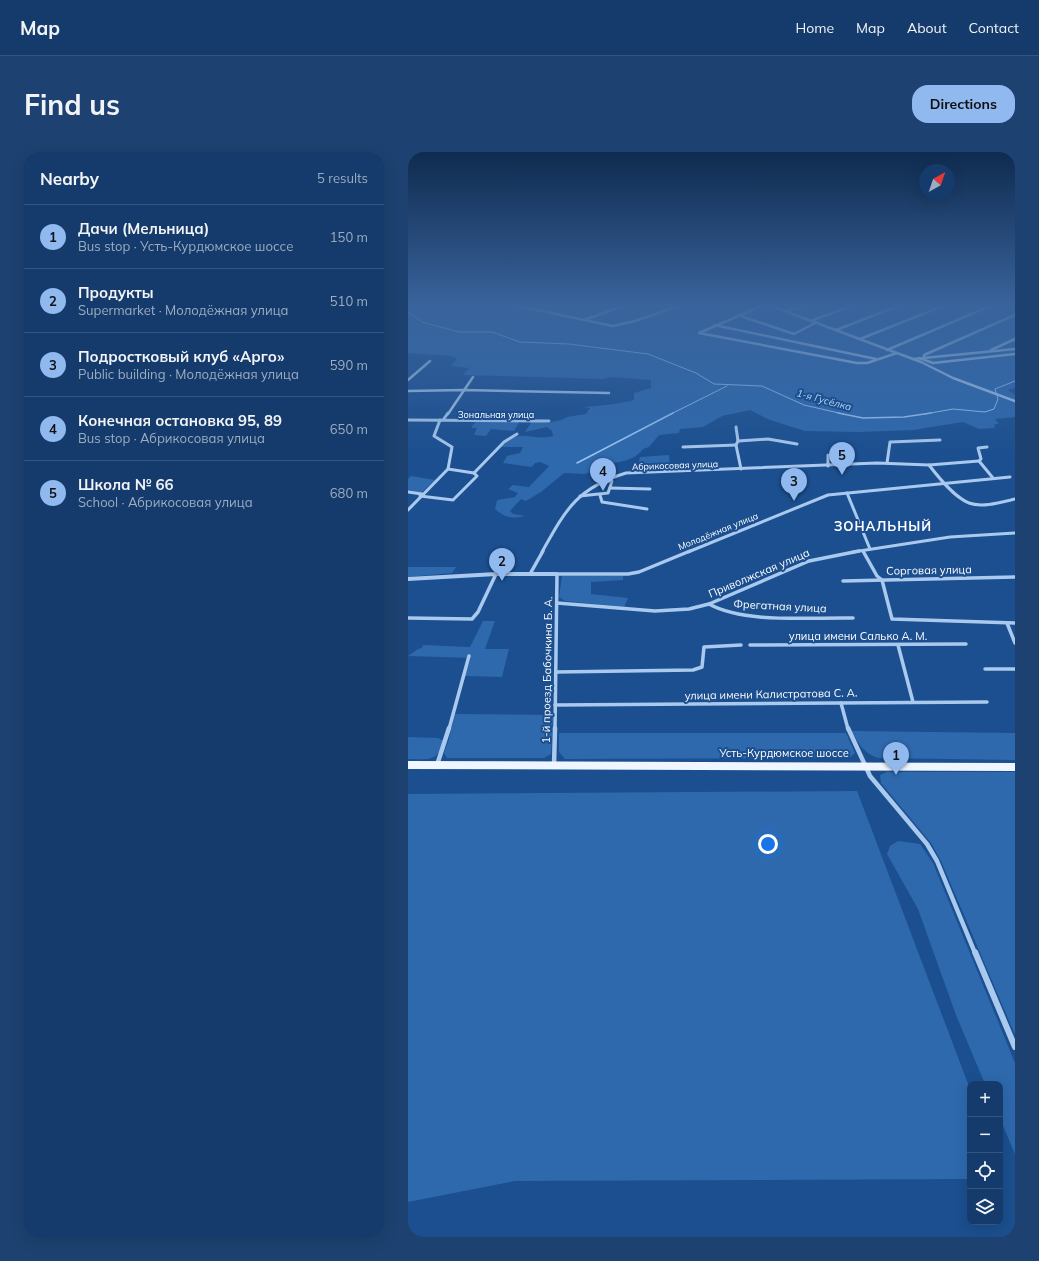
<!DOCTYPE html>
<meta charset="utf-8">
<style>
body{margin:0;font-family:Mulish,sans-serif;background:#1d4271;color:#f1f3f6}
.controls{position:absolute;right:12px;bottom:12px;display:grid;overflow:hidden;border-radius:8px;box-shadow:0 4px 16px #0002}
.controls button{width:36px;height:36px;display:grid;place-items:center;padding:0;border:0;border-bottom:1px solid #33557e;background:#143b6b;color:#f1f3f6;font:20px sans-serif}
.compass{position:absolute;left:511px;top:12px;width:36px;height:36px;border-radius:50%;background:#143b6b;box-shadow:0 4px 16px #0002;rotate:40deg}
.you{position:absolute;left:360px;top:692px;width:14px;height:14px;margin:-10px;border:3px solid #fff;border-radius:50%;background:#1a73e8;box-shadow:0 0 0 6px #1a73e833}
.badge{display:grid;place-items:center;width:26px;height:26px;border-radius:50%;background:#90b9f0;color:#111;font-size:13px;font-weight:700}
.pin{position:absolute;translate:-50% -33px;filter:drop-shadow(0 1px 2px #0008)}
.pin::after{content:'';position:absolute;top:21px;width:14px;height:12px;background:inherit;clip-path:polygon(0 0,100% 0,50% 100%)}
.list{margin:0;padding:0;list-style:none}
h2{display:flex;justify-content:space-between;align-items:center;height:52px;margin:0;padding:0 16px;font-size:17px}
h2 small{font-size:13px;font-weight:400;color:#9dadc1}
.list li{display:grid;grid-template-columns:26px 1fr auto;gap:12px;align-items:center;box-sizing:border-box;height:64px;padding:0 16px;border-top:1px solid #33557e}
.list b{display:block;font-size:15px;white-space:nowrap}
.list p{margin:0;font-size:13px;white-space:nowrap;color:#9dadc1}
.list em{font-size:13px;font-style:normal;color:#9dadc1}
.icon{flex:none;width:22px;height:22px;fill:none;stroke:currentColor;stroke-width:2;stroke-linecap:round;stroke-linejoin:round}
.map{position:relative;flex:none;width:607px;height:1085px;overflow:hidden;border-radius:16px}
header{display:flex;align-items:center;gap:24px;box-sizing:border-box;height:56px;padding:0 20px;background:#143b6b;border-bottom:1px solid #33557e}
header strong{font-size:19px}
nav{display:flex;gap:22px;margin-inline-start:auto;font-size:14px}
.intro{display:flex;align-items:center;justify-content:space-between;box-sizing:border-box;height:96px;padding:0 24px}
h1{margin:0;font-size:28px}
.button{padding:10px 18px;border-radius:16px;background:#90b9f0;color:#111;font-size:14px;font-weight:700}
main{display:flex;gap:24px;padding:0 24px}
aside{flex:1;background:#143b6b;border-radius:16px;box-shadow:0 4px 16px #0002}
.map>svg:first-child{display:block}
</style>
<header>
<strong>Map</strong>
<nav><a>Home</a><a>Map</a><a>About</a><a>Contact</a></nav>
</header>
<div class="intro"><h1>Find us</h1><a class="button">Directions</a></div>
<main>
<aside>
<h2>Nearby<small>5 results</small></h2>
<ul class="list">
<li><span class="badge">1</span><div><b>Дачи (Мельница)</b><p>Bus stop · Усть-Курдюмское шоссе</p></div><em>150 m</em></li>
<li><span class="badge">2</span><div><b>Продукты</b><p>Supermarket · Молодёжная улица</p></div><em>510 m</em></li>
<li><span class="badge">3</span><div><b>Подростковый клуб «Арго»</b><p>Public building · Молодёжная улица</p></div><em>590 m</em></li>
<li><span class="badge">4</span><div><b>Конечная остановка 95, 89</b><p>Bus stop · Абрикосовая улица</p></div><em>650 m</em></li>
<li><span class="badge">5</span><div><b>Школа № 66</b><p>School · Абрикосовая улица</p></div><em>680 m</em></li>
</ul>
</aside>
<div class="map">
<svg width="607" height="1085" viewBox="0 0 607 1085">
<rect width="100%" height="100%" fill="#1b4f8f"/>
<g fill="#2e69ad">
<path d="M0,152H607V236L600,238L607,243V265L587,267L591,272H587L586,276L571,277L555,270L505,278L451,280L397,279L362,268L342,258L314,264L295,275L272,277L271,281L251,283L241,295L235,297C226,310 207,311 192,312L189,319L176,322L156,321L133,340L118,349L113,347L102,359L105,362L117,364C104,367 97,366 87,357L89,348L107,345L110,341L100,337L105,333L121,335L141,314L132,310L127,311L124,315L95,311L99,304L112,301L115,295H92C116,274 119,290 145,284L144,279L139,275L117,280L124,269L140,271L153,268L159,265L178,262L182,256L175,255C192,254 209,252 226,248V241L243,236V228L203,225L196,227L55,223L61,216L43,214L49,207L44,204L0,201Z"/>
<polygon points="68,269 112,269 106,279 83,277 78,284 66,283 69,276 63,276"/>
<polygon points="261,303 262,318 229,319 232,305"/>
<polygon points="3,324 27,328 13,341 0,339 0,327"/>
<polygon points="0,415 48,415 44,421 0,425"/>
<polygon points="154,424 215,424 215,428 183,430 183,442 220,446 216,455 157,449 151,445"/>
<polygon points="75,469 87,469 77,497 101,497 94,525 57,524 63,506 0,504 10,497 14,496 15,493 62,495"/>
<polygon points="47,562 145,563 143,602 136,606 39,606 36,601 41,587"/>
<path d="M444,579L607,581V608L470,606C456,601 451,593 444,579Z"/>
<polygon points="151,581 438,581 447,601 441,606 157,607 151,600"/>
<path d="M0,585L30,586L36,589C29,611 20,607 0,607Z"/>
<polygon points="479,620 607,620 607,883 533,709 523,691 473,631 472,623"/>
<polygon points="449,639 562,937 562,1027 107,1029 0,1050 0,642"/>
<polygon points="490,689 512,692 525,711 607,911 607,1002 592,967 592,932 577,932 548,863 510,757 479,702 482,694"/>
</g>
<g fill="none" stroke-linecap="round" stroke-linejoin="round">
<g stroke="#9cc4f0" stroke-width="1">
<polyline points="0,160 14,170 51,180 84,180 112,190 161,192 240,202 288,221 306,232 354,234 396,253 435,262"/>
<polyline points="263,262 319,234"/>
<polyline points="517,262 545,257 577,260 586,257 590,247 587,237 607,229"/>
</g>
<g stroke="#9cc4f0" stroke-width="1.5">
<polyline points="430,261 455,266 496,265 523,261"/>
<polyline points="169,311 265,261"/>
</g>
<g stroke="#a9c9ee" stroke-width="2.5">
<polyline points="100,152 205,174 227,169 276,152"/>
<polyline points="358,152 513,210 545,226 607,249"/>
<polyline points="379,159 402,152"/>
<polyline points="330,163 386,182 409,170"/>
<polyline points="176,168 221,152"/>
<polyline points="405,168 449,152"/>
<polyline points="306,173 468,207"/>
<polyline points="428,178 495,152"/>
<polyline points="291,181 449,211 459,211 489,201"/>
<polyline points="291,181 358,152"/>
<polyline points="452,187 540,152"/>
<polyline points="479,198 587,152"/>
<polyline points="583,198 607,187"/>
<polyline points="516,205 516,203 607,163"/>
<polyline points="511,206 525,211 607,202"/>
<polyline points="505,207 607,197"/>
<polyline points="0,228 22,209"/>
<polyline points="0,239 55,238 201,241"/>
<polyline points="40,262 65,225"/>
</g>
<g stroke="#a9c9ee" stroke-width="3">
<polyline points="0,268 141,269"/>
<polyline points="35,268 40,261"/>
<polyline points="328,275 330,289 328,293 333,317"/>
<polyline points="330,289 360,287 389,292"/>
<polyline points="275,295 328,293"/>
<polyline points="579,295 570,296 573,307 571,309 585,326"/>
<polyline points="420,303 420,314"/>
<polyline points="479,311 482,290 532,288"/>
<path d="M521,313C531,326 546,345 561,351C574,356 594,350 607,347"/>
<polyline points="40,317 66,321"/>
<polyline points="66,321 96,290 109,282"/>
<polyline points="202,336 242,337"/>
<polyline points="0,340 14,342"/>
<polyline points="439,341 462,397"/>
<polyline points="192,343 194,350 239,357"/>
<polyline points="12,344 45,348 69,324 66,321"/>
<polyline points="172,344 200,341 204,329 201,326"/>
<polyline points="0,358 40,317 44,295 26,284 32,268"/>
<path d="M134,400C158,357 169,336 218,321L469,311L521,313L571,309"/>
<polyline points="280,400 420,343 602,325"/>
<polyline points="445,400 542,385 607,381"/>
</g>
<g stroke="#a9c9ee" stroke-width="3.5">
<polyline points="455,399 469,424 474,428 484,467 607,471"/>
<polyline points="122,422 135,399"/>
<polyline points="435,429 607,425"/>
<polyline points="149,451 247,459 281,457 301,452 401,409 451,399"/>
<path d="M301,452C337,472 404,465 445,466"/>
<polyline points="0,466 64,467 70,460 88,422"/>
<polyline points="599,471 607,491"/>
<polyline points="342,493 558,492"/>
<polyline points="490,493 505,550"/>
<polyline points="577,517 607,517"/>
<polyline points="148,520 285,518 294,515 296,495 333,493"/>
<polyline points="433,551 440,577"/>
<polyline points="147,553 579,550"/>
<polyline points="41,577 61,504"/>
<polyline points="147,577 149,422 220,422 231,420 282,399"/>
</g>
<g stroke="#a9c9ee" stroke-width="4.5">
<polyline points="440,576 462,624 519,692 529,709 567,801"/>
<polyline points="29,613 41,576"/>
<polyline points="146,614 147,576"/>
</g>
<polyline stroke="#a9c9ee" stroke-width="6" points="567,800 607,895"/>
<polygon fill="#a9c9ee" fill-rule="evenodd" points="88,420 149,420 152,422 149,424 88,424 0,429 0,425"/>
<polygon fill="#f0f6ff" fill-rule="evenodd" points="0,609 607,611 607,619 0,617"/>
</g>
<linearGradient id="sky" x2="0" y2="1"><stop stop-color="#0f2b4f"/><stop offset="0.5" stop-color="#39639b"/><stop offset="1" stop-color="#39639b" stop-opacity="0"/></linearGradient>
<rect width="607" height="304" fill="url(#sky)"/>
<g text-anchor="middle" dominant-baseline="central" stroke-width="4" stroke-linejoin="round" paint-order="stroke">
<g font-size="9" fill="#fff" stroke="#1b4f8f">
<text x="88" y="262">Зональная улица</text>
<text transform="translate(267 313) rotate(-2)">Абрикосовая улица</text>
<text transform="translate(310 379) rotate(-22)">Молодёжная улица</text>
</g>
<g font-size="10" font-style="italic" fill="#b5d3f5" stroke="#1b4f8f">
<text transform="translate(416 248) rotate(15)">1-я Гусёлка</text>
</g>
<g font-size="11" fill="#fff" stroke="#1b4f8f">
<text transform="translate(521 418) rotate(-1)">Сорговая улица</text>
<text transform="translate(351 421) rotate(-23)">Приволжская улица</text>
<text transform="translate(372 454) rotate(3)">Фрегатная улица</text>
<text x="450" y="484">улица имени Салько А. М.</text>
<text transform="translate(139 518) rotate(-89)">1-й проезд Бабочкина Б. А.</text>
<text transform="translate(363 542) rotate(-1)">улица имени Калистратова С. А.</text>
<text x="376" y="601">Усть-Курдюмское шоссе</text>
</g>
<g font-size="13" font-weight="bold" letter-spacing="1" fill="#fff" stroke="#1b4f8f">
<text x="475" y="374">ЗОНАЛЬНЫЙ</text>
</g>
</g>
</svg>
<div class="controls">
<button>+</button>
<button>−</button>
<button><svg class="icon" aria-label="locate" viewBox="0 0 24 24"><circle cx="12" cy="12" r="6"/><path d="M12 2v4M12 18v4M2 12h4M18 12h4"/></svg></button>
<button><svg class="icon" aria-label="layers" viewBox="0 0 24 24"><path d="M12 4l9 5-9 5-9-5zM3 14l9 5 9-5"/></svg></button>
</div>
<svg class="compass" viewBox="-18 -18 36 36"><path d="M0-13l5 13h-10z" fill="#e53935"/><path d="M0 13l5-13h-10z" fill="#9dadc1"/></svg>
<div class="you"></div>
<div class="pin badge" style="left:488px;top:623px">1</div>
<div class="pin badge" style="left:94px;top:429px">2</div>
<div class="pin badge" style="left:386px;top:349px">3</div>
<div class="pin badge" style="left:195px;top:339px">4</div>
<div class="pin badge" style="left:434px;top:323px">5</div>
</div>
</main>
